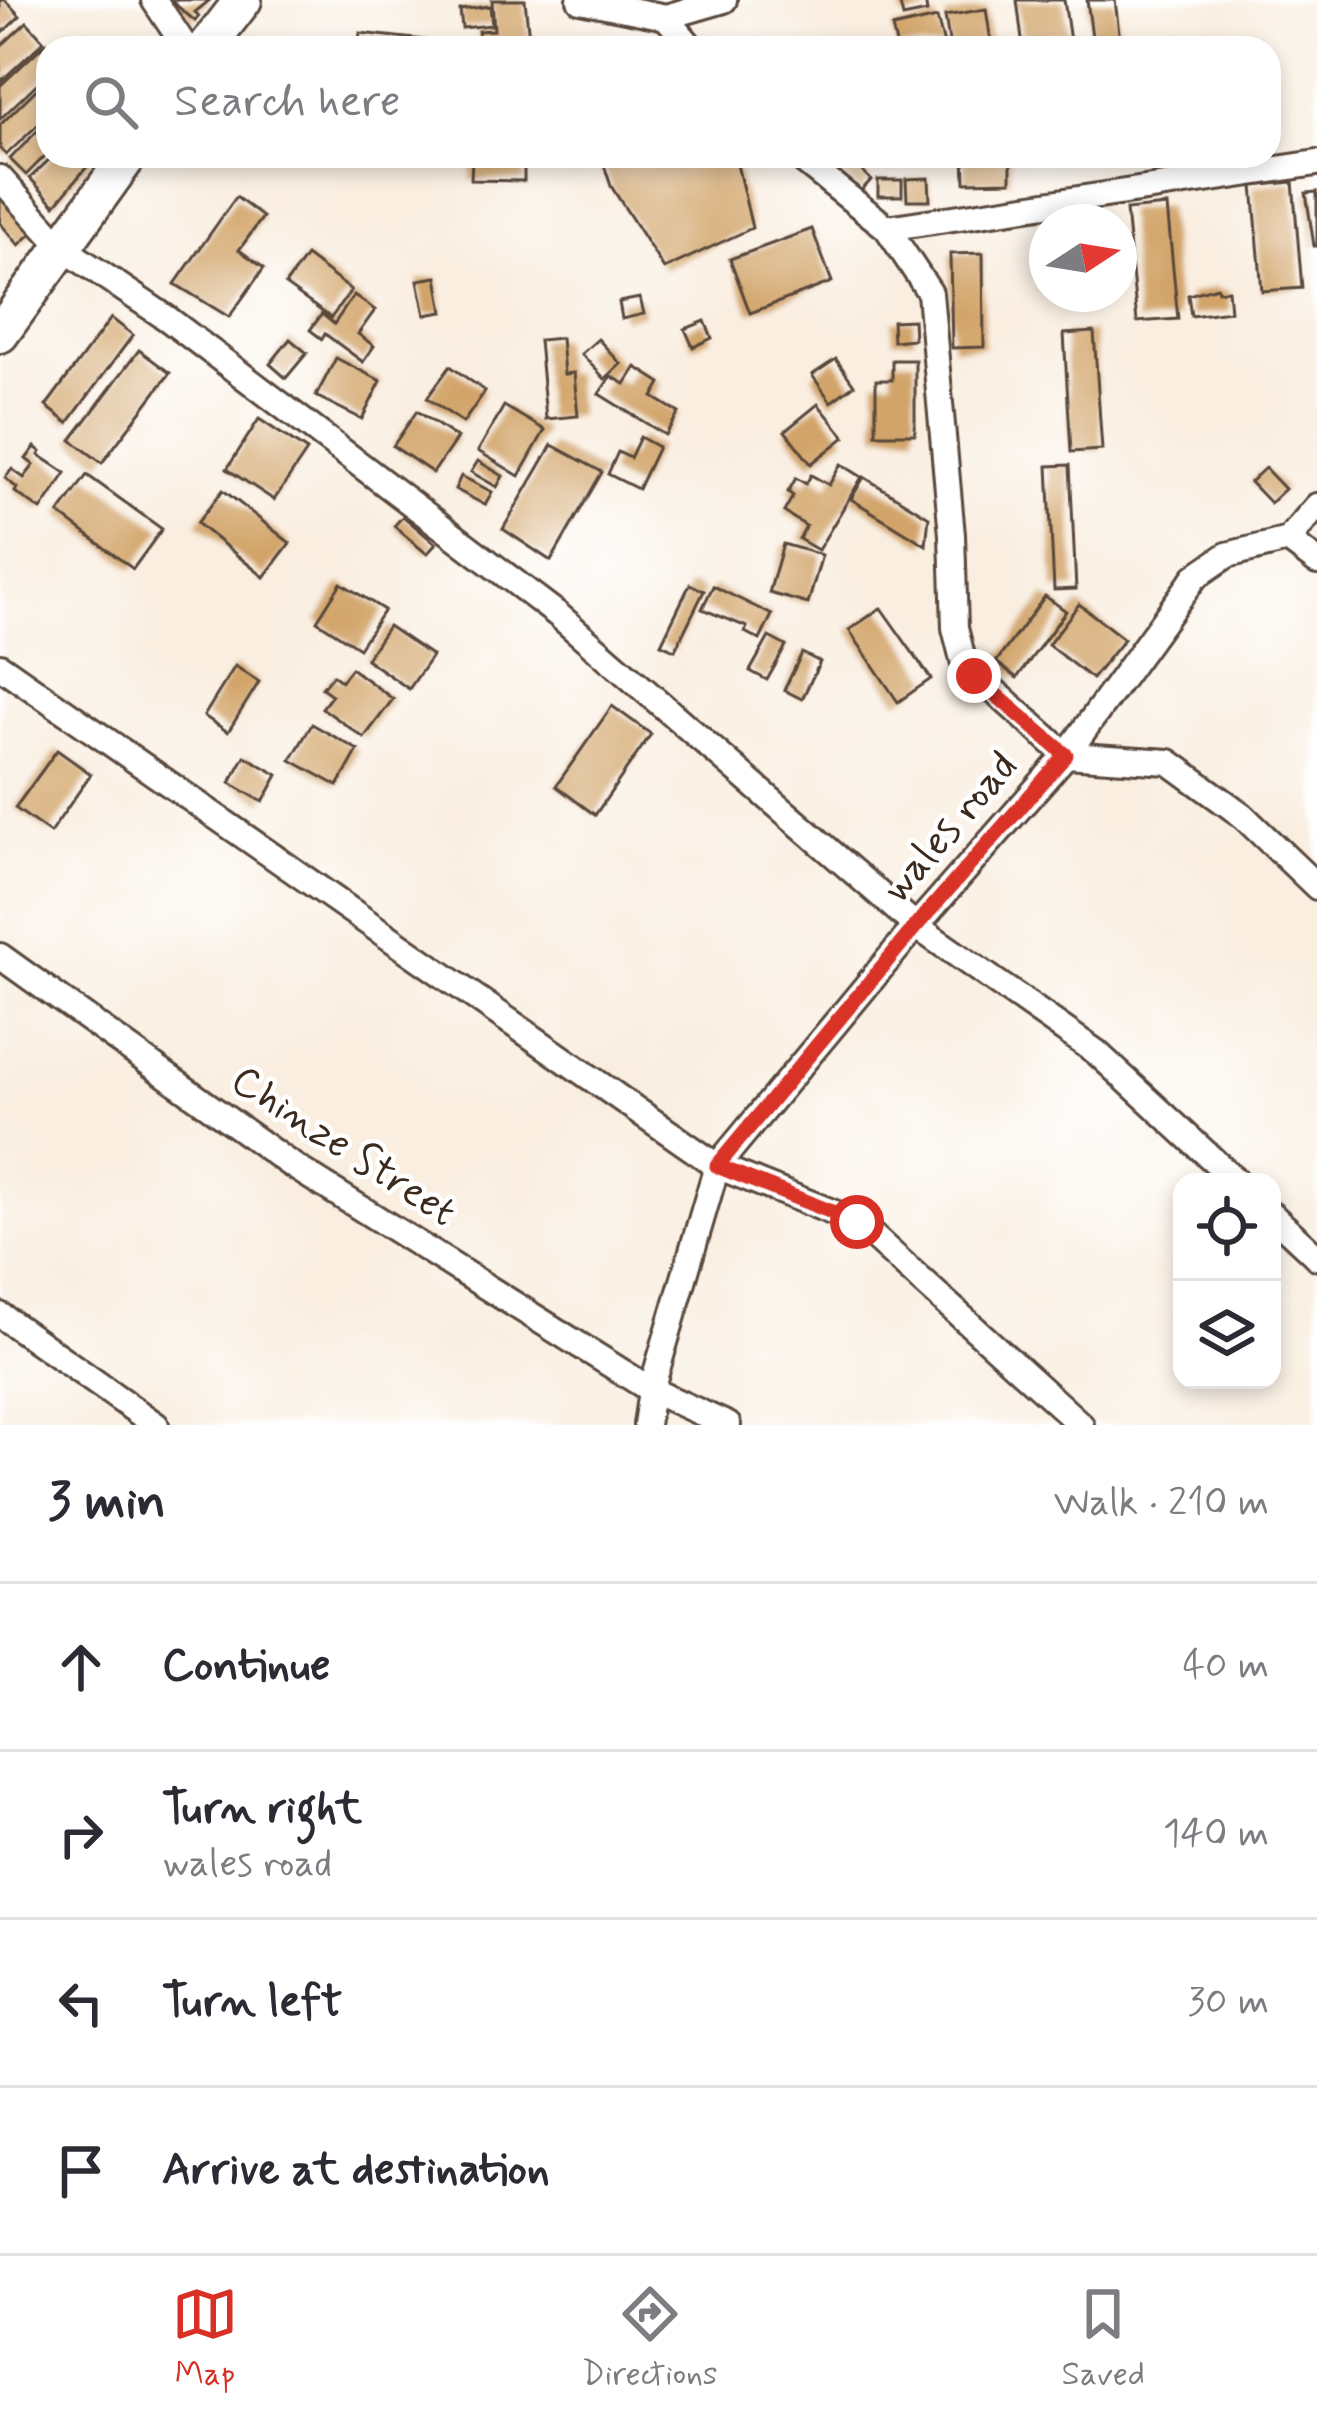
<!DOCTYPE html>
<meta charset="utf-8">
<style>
body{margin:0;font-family:Mynerve,sans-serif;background:#f7f7f7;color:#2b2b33}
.controls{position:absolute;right:36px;bottom:36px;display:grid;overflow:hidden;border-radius:24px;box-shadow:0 6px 18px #0003}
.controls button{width:108px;height:108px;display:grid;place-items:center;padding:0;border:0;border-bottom:3px solid #e1e1e2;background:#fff;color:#2b2b33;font:60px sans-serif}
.compass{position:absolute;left:1029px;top:204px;width:108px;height:108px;border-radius:50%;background:#fff;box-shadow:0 6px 18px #0003;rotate:78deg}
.stop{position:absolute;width:36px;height:36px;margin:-27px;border:9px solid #d93025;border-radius:50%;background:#fff}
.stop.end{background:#d93025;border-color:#fff;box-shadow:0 3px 12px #0008}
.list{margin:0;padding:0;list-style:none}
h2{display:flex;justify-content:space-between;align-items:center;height:156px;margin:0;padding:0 48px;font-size:51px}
h2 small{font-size:39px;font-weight:400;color:#7c7c81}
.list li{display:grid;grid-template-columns:78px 1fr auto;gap:36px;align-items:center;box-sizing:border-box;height:168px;padding:0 48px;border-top:3px solid #e1e1e2}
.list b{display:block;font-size:45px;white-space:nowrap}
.list p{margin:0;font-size:39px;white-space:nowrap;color:#7c7c81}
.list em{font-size:39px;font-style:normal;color:#7c7c81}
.icon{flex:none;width:66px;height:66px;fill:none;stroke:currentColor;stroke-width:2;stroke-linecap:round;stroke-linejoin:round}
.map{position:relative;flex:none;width:1317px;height:1425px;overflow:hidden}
.search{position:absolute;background:#fff;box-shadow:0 6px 18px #0003;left:36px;right:36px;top:36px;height:132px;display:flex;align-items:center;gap:30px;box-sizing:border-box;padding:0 42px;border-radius:36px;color:#7c7c81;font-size:45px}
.sheet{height:828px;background:#fff}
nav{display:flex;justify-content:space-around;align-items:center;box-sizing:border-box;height:168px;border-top:3px solid #e1e1e2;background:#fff;font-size:33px;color:#7c7c81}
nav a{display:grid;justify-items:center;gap:6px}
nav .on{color:#d93025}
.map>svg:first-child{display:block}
</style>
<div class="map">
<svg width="1317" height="1425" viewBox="0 0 1317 1425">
<rect width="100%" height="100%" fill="#fff"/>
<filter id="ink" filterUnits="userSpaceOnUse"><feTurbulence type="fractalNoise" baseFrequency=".00833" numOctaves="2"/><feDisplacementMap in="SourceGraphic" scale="24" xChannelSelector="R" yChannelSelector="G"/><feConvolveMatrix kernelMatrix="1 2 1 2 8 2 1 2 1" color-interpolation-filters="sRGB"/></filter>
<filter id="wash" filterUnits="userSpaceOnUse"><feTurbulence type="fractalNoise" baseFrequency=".004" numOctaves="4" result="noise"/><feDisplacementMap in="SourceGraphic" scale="48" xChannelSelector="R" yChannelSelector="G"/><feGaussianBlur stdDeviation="2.7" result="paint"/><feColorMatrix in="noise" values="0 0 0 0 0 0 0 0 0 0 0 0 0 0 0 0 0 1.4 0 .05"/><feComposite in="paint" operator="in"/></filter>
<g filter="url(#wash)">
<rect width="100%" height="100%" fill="#f9eee0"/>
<g id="blocks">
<g fill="#d2a469">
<polygon points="0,0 5,0 20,16 0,35"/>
<polygon points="170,0 210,0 195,12 199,16 195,21"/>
<polygon points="492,0 525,0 530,48 480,48 478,31 494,30"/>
<polygon points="899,0 925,0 927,12 903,17"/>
<polygon points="1017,0 1064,0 1071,48 1023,48"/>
<polygon points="1087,0 1115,0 1120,41 1093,44"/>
<polygon points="490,6 492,25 462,28 460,10"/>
<polygon points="986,9 992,48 950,48 945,16"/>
<polygon points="937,18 945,48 897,48 892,28"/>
<polygon points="27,22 44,41 0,82 0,47"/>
<polygon points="360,33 434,41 433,48 358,48"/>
<polygon points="46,43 48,73 0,119 0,86"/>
<polygon points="48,78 48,115 6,155 0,149 0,125"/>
<polygon points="48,120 48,153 26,175 10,159"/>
<polygon points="53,156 96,156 55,205 30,178"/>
<polygon points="601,156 735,156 752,228 664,269 611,186"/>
<polygon points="823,156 847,156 871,180 859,193"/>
<polygon points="964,156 1011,156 1011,181 965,182"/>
<polygon points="472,158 524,159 524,181 471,180"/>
<polygon points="929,178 930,200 907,200 906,179"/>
<rect x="878" y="180" width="24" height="16"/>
<polygon points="1293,182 1302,288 1262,291 1253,186"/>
<polygon points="1317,192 1317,246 1314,246 1306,193"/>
<polygon points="0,194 33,232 19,245 0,223"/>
<polygon points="236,197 263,217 239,250 264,268 229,317 175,284"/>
<polygon points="1167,206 1178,319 1137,322 1126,210"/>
<polygon points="812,229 832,282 750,313 730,259"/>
<polygon points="983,253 984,347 952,348 950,254"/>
<polygon points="306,256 351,290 331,318 285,285"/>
<polygon points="437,277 443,312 425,315 418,280"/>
<polygon points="1217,287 1218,291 1228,290 1230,311 1191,316 1188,295"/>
<polygon points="354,295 375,310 358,334 374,346 363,362 325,334 322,339 310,330 322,314 334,324"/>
<polygon points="640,298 644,314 622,319 619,302"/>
<polygon points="111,318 133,335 68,423 46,406"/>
<polygon points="913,320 914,339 893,341 892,321"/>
<polygon points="705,321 712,338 693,347 685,329"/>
<polygon points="1094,332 1102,450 1071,452 1064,334"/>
<polygon points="561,338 564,374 574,373 578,416 546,419 539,340"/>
<polygon points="290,339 307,353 286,378 270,364"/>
<polygon points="598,339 621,364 605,379 581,354"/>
<polygon points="139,350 170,373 102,463 71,440"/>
<polygon points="336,358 381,381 362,419 316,396"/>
<polygon points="836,359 854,385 831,402 812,375"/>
<polygon points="892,360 915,360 915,434 876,434 876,380 892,380"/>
<polygon points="450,366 485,391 463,423 427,398"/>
<polygon points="636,367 661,383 653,397 679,413 665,435 599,394 611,376 625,384"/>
<polygon points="818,404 845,437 811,464 785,431"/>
<polygon points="504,406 545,430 519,476 478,451"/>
<polygon points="417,411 457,438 433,473 393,446"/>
<polygon points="259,419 307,451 274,500 227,469"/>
<polygon points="640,437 658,447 638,489 608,474 618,452 630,458"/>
<polygon points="552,445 602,472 551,561 503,529"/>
<polygon points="35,447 41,452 39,455 66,473 41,510 15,492 17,488 5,478 12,469 24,478 34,465 26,459"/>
<polygon points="478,461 503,476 497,487 471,472"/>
<polygon points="841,464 862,477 818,550 799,539 806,526 784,512 793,496 788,492 796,478 806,484 811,475 829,485"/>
<polygon points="1070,465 1076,589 1054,590 1048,466"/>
<polygon points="1265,468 1285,489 1270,503 1250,482"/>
<polygon points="87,475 162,529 133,569 59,514"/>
<polygon points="461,476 492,492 485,505 455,489"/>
<polygon points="864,477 929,517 926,545 851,499"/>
<polygon points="223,490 290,543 264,577 197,523"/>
<polygon points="403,516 436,544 427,554 394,526"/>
<polygon points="783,544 822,555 808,604 769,593"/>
<polygon points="341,583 384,610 359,648 317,621"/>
<polygon points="690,584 704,591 675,650 661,644"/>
<polygon points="713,586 772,615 760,640 745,632 747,627 702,609"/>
<polygon points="1045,596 1066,611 1017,678 996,662"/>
<polygon points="1079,604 1124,639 1092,679 1048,645"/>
<polygon points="881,608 931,679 898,702 849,630"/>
<polygon points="388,626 432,656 409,689 366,659"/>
<polygon points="769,637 786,646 767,680 750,671"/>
<polygon points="802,653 820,662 802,699 784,690"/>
<polygon points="235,666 259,682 228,732 204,716"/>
<polygon points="351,668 393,699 364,738 322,708 332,695 322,688 333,675 341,681"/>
<polygon points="612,706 651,734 595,815 556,786"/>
<polygon points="312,724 358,750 338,786 291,760"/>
<polygon points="57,750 91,774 50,833 15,808"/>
<polygon points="245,756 278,775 263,802 230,783"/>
</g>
</g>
</g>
<g filter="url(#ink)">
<use href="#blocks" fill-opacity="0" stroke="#58473b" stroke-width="3"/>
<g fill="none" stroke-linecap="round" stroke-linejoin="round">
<g stroke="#58473b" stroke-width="30">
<g id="street">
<polyline points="154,0 186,48"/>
<polyline points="580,0 666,17 692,48"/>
<polyline points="666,17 724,0"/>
<polyline points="797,156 887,228 930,293 952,535 955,628 964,664 1066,755 1169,762 1242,815 1317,887"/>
<polyline points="0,178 63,248 168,319 557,614 916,926 1096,1052 1237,1182"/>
<polyline points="887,228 1317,163"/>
<polyline points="1288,540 1317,562"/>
<polyline points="0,666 717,1166 857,1222 1081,1425"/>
<polyline points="0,956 287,1162 651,1390 728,1425"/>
<polyline points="1272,1215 1317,1257"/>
<polyline points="0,1315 156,1425"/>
<polyline points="646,1425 651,1390 717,1166 916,926 1066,755 1195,577 1227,555 1288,540 1317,506"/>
</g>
</g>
<g stroke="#58473b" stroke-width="42">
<g id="secondary">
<polyline points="206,48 243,0"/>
<polyline points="0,334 128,156"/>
</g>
</g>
<use href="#street" stroke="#fff" stroke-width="24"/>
<use href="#secondary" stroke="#fff" stroke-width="36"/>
</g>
</g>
<g fill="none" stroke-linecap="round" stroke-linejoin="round" filter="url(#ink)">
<polyline stroke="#d93025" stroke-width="15" points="857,1222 717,1166 916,926 1066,755 974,676"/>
</g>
<g text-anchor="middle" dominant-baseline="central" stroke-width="9" stroke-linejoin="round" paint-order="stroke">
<g font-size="42" fill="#3b2a1e" stroke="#fff">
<text transform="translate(950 828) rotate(-49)">wales road</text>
<text transform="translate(343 1147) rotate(33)">Chinze Street</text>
</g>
</g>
</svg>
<div class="controls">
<button><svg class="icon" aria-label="locate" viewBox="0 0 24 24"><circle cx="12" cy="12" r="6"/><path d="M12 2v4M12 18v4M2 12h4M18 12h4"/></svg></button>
<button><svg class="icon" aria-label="layers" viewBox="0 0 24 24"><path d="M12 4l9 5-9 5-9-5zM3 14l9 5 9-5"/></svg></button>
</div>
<svg class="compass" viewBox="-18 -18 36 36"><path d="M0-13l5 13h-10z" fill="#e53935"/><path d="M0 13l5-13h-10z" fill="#7c7c81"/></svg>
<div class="stop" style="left:857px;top:1222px"></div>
<div class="stop end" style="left:974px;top:676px"></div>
<div class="search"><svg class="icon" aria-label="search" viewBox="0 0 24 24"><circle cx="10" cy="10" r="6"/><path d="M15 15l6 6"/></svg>Search here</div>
</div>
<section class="sheet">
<h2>3 min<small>Walk · 210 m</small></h2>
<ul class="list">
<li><svg class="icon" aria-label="ahead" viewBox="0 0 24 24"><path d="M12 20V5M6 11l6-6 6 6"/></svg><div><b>Continue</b></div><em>40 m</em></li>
<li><svg class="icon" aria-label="right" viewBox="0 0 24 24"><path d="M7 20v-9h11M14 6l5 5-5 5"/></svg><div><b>Turn right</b><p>wales road</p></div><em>140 m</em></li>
<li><svg class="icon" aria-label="left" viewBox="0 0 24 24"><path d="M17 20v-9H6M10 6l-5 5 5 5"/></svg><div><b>Turn left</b></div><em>30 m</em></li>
<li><svg class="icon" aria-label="arrive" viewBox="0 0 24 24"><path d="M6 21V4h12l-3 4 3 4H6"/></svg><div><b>Arrive at destination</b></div></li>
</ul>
</section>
<nav>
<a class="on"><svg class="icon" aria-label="map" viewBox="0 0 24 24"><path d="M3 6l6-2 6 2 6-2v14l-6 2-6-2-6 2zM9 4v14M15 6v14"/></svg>Map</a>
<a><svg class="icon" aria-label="directions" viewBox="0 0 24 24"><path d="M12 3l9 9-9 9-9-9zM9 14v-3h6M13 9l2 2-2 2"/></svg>Directions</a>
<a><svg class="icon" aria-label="saved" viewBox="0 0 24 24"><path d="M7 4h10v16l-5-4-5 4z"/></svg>Saved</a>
</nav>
